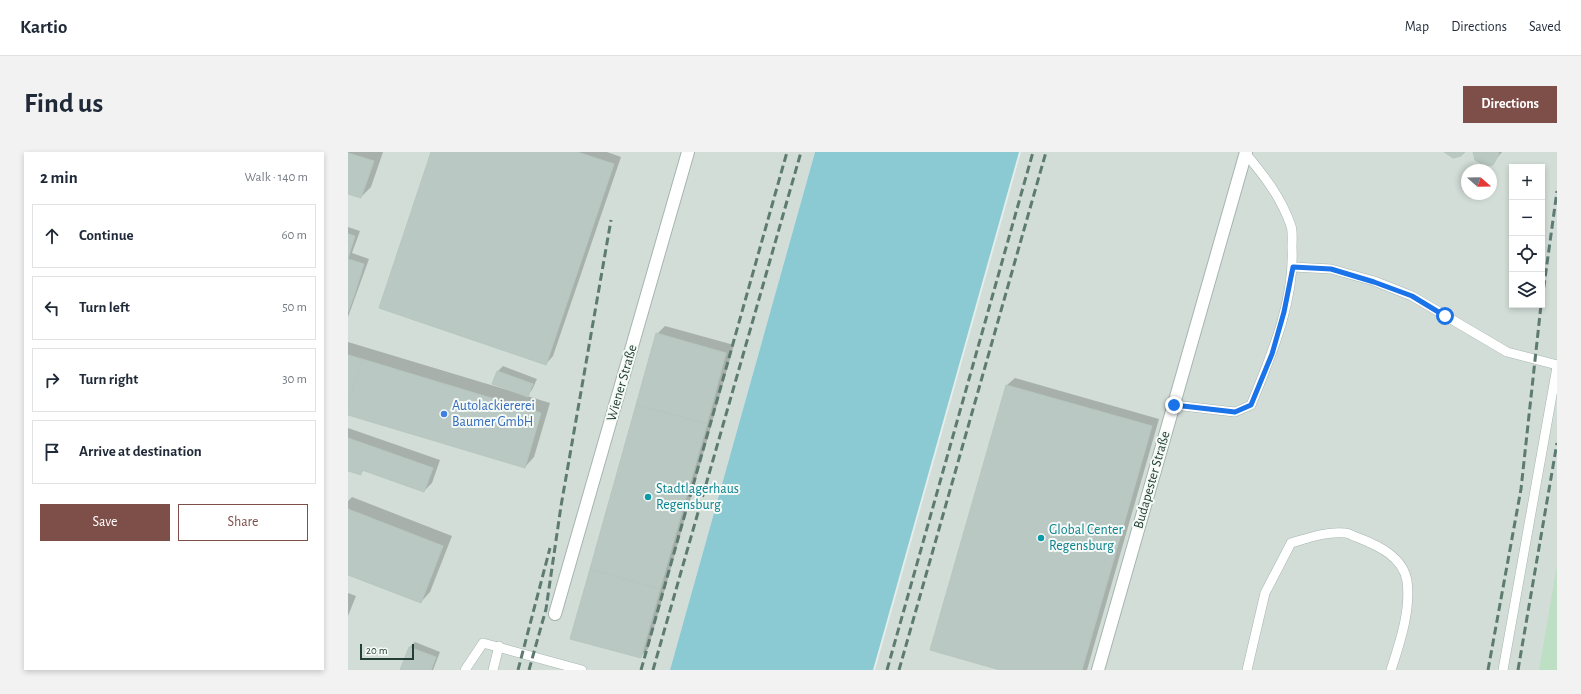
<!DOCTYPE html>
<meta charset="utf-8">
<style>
body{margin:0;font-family:"Alegreya Sans",sans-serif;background:#f2f2f3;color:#1f2937}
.controls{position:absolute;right:12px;top:12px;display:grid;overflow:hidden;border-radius:0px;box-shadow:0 2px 6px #0003}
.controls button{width:36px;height:36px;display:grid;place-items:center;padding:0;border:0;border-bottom:1px solid #e0e1e3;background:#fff;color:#1f2937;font:20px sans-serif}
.compass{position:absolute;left:1113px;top:12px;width:36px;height:36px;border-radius:50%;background:#fff;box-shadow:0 2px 6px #0003;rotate:110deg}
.scale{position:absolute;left:12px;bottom:10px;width:54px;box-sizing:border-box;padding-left:4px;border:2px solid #233f37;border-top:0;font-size:11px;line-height:14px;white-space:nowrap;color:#233f37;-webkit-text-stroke:3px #f5faf7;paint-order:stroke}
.stop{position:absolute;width:12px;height:12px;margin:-9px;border:3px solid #1a73e8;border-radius:50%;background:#fff}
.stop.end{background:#1a73e8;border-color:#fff;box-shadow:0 1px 4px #0008}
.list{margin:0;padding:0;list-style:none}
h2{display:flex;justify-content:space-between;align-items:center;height:52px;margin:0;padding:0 16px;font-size:17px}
h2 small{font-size:13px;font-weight:400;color:#747a83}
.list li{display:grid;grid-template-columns:26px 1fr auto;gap:12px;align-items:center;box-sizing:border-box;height:64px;margin:0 8px 8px;padding:0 8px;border:1px solid #e0e1e3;border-radius:0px}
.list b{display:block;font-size:15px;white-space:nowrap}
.list em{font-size:13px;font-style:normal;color:#747a83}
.actions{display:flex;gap:8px;padding:12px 16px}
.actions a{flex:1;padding:9px 0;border:1px solid #7e4e48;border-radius:0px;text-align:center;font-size:14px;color:#7e4e48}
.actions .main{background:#7e4e48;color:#fff}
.icon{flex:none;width:22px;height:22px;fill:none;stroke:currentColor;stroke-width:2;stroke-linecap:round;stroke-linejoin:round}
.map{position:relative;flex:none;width:1209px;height:518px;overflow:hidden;border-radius:0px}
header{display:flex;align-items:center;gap:24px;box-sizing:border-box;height:56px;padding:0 20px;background:#fff;border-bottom:1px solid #e0e1e3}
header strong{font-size:19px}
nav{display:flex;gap:22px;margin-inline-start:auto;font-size:14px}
.intro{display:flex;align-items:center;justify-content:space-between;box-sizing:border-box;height:96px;padding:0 24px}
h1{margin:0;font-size:28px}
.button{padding:10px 18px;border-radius:0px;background:#7e4e48;color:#fff;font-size:14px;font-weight:700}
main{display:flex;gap:24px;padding:0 24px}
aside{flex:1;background:#fff;border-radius:0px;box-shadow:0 2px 6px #0003}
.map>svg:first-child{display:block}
</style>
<header>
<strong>Kartio</strong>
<nav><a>Map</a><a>Directions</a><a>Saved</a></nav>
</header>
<div class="intro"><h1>Find us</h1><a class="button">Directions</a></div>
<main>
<aside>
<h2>2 min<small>Walk · 140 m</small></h2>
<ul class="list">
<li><svg class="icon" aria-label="ahead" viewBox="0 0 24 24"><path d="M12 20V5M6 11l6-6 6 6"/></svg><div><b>Continue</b></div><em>60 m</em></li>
<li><svg class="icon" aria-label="left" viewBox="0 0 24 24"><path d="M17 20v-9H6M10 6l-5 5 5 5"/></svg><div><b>Turn left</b></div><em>50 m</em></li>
<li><svg class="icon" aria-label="right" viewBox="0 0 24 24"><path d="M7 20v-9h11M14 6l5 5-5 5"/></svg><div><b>Turn right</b></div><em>30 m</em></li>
<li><svg class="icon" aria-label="arrive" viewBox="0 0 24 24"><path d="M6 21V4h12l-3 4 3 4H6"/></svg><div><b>Arrive at destination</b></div></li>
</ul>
<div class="actions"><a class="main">Save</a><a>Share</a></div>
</aside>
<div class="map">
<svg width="1209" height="518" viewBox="0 0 1209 518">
<rect width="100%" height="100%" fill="#e4ede9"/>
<g fill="#d2ddd8" fill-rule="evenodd">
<polygon points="0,0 467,0 322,518 0,518"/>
<path d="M673,0H1209V518H527ZM1164,15H1194V153H1164ZM1119,18H1143V42H1119Z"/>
</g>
<polygon fill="#bddfc4" points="1209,413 1209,518 1191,518"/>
<polygon fill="#8ccad3" points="467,0 671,0 525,518 322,518"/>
<g fill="#0003">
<polygon points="0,0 35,0 23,35 13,45 0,41"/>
<polygon points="84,0 259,0 273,5 205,204 198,212"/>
<polygon points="1126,0 1154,0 1144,12"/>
<polygon points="0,75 12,79 4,101 21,107 0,165"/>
<polygon points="317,174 386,193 300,497 292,505 309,182"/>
<polygon points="0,190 166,240 150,219 155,214 189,227 184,238 179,244 202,251 186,305 177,315 0,261"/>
<polygon points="667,226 811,267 739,518 656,518 659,233"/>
<polygon points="0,276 92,308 84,331 76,339 16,318 12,322 0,318"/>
<polygon points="4,345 104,384 82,440 73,450 0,422 0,349"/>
<polygon points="0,441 8,444 0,464"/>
<polygon points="67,490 92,500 85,518 53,518 62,495"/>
</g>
<g fill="#b9c8c2" stroke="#b6c7bf">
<polygon points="83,0 229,0 266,12 198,213 31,156"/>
<polygon points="1096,0 1117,0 1113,4 1105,6"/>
<polygon points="1125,0 1150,0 1151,2 1145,13 1137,14 1127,8"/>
<polygon points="0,1 26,9 13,46 0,42"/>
<polygon points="0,82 7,84 0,106"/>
<polygon points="0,107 16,112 7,141 0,138"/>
<polygon points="0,138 7,141 0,160"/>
<polygon points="308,181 378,201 359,272 288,253"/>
<polygon points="0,203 14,207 0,255"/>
<polygon points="14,207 193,261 177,316 0,263 0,255"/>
<polygon points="149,219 185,232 180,245 144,232"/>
<polygon points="658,233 804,274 734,518 652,518 582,498"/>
<polygon points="288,253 359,272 312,437 242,417"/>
<polygon points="0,286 85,316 76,340 14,318 13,323 0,319"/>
<polygon points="0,357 95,394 73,451 0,423"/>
<polygon points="242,417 312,437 293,506 222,487"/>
<polygon points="61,495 88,505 83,518 52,518"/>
</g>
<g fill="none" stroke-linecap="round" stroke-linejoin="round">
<g stroke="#a6b5b0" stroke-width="10">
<g id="service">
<polyline points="945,115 983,117 1026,129 1064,144 1159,200 1209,213"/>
<path d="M826,253L887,260L903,253C923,204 947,149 944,95C944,89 945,80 943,74C933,45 917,25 898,2"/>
<polyline points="117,518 135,491 234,518"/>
<polyline points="145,518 151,494"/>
<path d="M899,518L917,441L943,391C960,386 979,379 997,381C1001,381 1007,385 1011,386C1031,394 1055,405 1059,429C1063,458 1052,490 1043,518"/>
<polyline points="1155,518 1209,215"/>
</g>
</g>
<g stroke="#a6b5b0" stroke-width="14">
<g id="minor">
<polyline points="207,462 340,0"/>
<polyline points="750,518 898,0"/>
</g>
</g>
<use href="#service" stroke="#fff" stroke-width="9"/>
<use href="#minor" stroke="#fff" stroke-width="12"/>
<g stroke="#5e7b72" stroke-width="3" stroke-dasharray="8 4" stroke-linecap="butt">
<polyline points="1194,148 1209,39"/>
<polyline points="170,518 202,396"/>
<polyline points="181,518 198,457 213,354 263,68"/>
<polyline points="293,518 439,0"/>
<polyline points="305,518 453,0"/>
<polyline points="539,518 685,0"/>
<polyline points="551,518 698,0"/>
<polyline points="1140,518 1173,337 1193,153"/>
<polyline points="1170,518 1209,291"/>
</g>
</g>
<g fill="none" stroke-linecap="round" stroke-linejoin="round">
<polyline stroke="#1a73e8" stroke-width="5" points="826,253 887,260 903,253 924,202 936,160 945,115 983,117 1026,130 1064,144 1097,164"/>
</g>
<circle fill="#3f7fe0" stroke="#f5faf7" stroke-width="1.5" cx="96" cy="262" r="4"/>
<g fill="#0f9aa8" stroke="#f5faf7" stroke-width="1.5">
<circle cx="300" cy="345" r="4"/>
<circle cx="693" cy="386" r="4"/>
</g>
<g text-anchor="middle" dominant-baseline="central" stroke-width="4" stroke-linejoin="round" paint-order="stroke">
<g font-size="14" fill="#233f37" stroke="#f5faf7">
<text transform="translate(274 231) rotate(-74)">Wiener Straße</text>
<text transform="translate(804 328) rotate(-74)">Budapester Straße</text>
</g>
<g font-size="14" fill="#366cbe" stroke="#f5faf7" text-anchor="start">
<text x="104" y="254">Autolackiererei<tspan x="104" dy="16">Baumer GmbH</tspan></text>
</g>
<g font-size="14" fill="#0d838f" stroke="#f5faf7" text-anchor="start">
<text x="308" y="337">Stadtlagerhaus<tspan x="308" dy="16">Regensburg</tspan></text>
<text x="701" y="378">Global Center<tspan x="701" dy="16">Regensburg</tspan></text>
</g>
</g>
</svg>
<div class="controls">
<button>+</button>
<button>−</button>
<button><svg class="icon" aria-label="locate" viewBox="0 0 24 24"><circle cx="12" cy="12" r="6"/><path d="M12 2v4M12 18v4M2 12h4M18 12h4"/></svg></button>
<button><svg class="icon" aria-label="layers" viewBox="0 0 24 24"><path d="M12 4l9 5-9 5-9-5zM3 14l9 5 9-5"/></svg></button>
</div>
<svg class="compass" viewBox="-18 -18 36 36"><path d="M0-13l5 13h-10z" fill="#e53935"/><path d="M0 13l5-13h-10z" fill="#747a83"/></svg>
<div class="scale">20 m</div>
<div class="stop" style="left:1097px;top:164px"></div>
<div class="stop end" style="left:826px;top:253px"></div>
</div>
</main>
